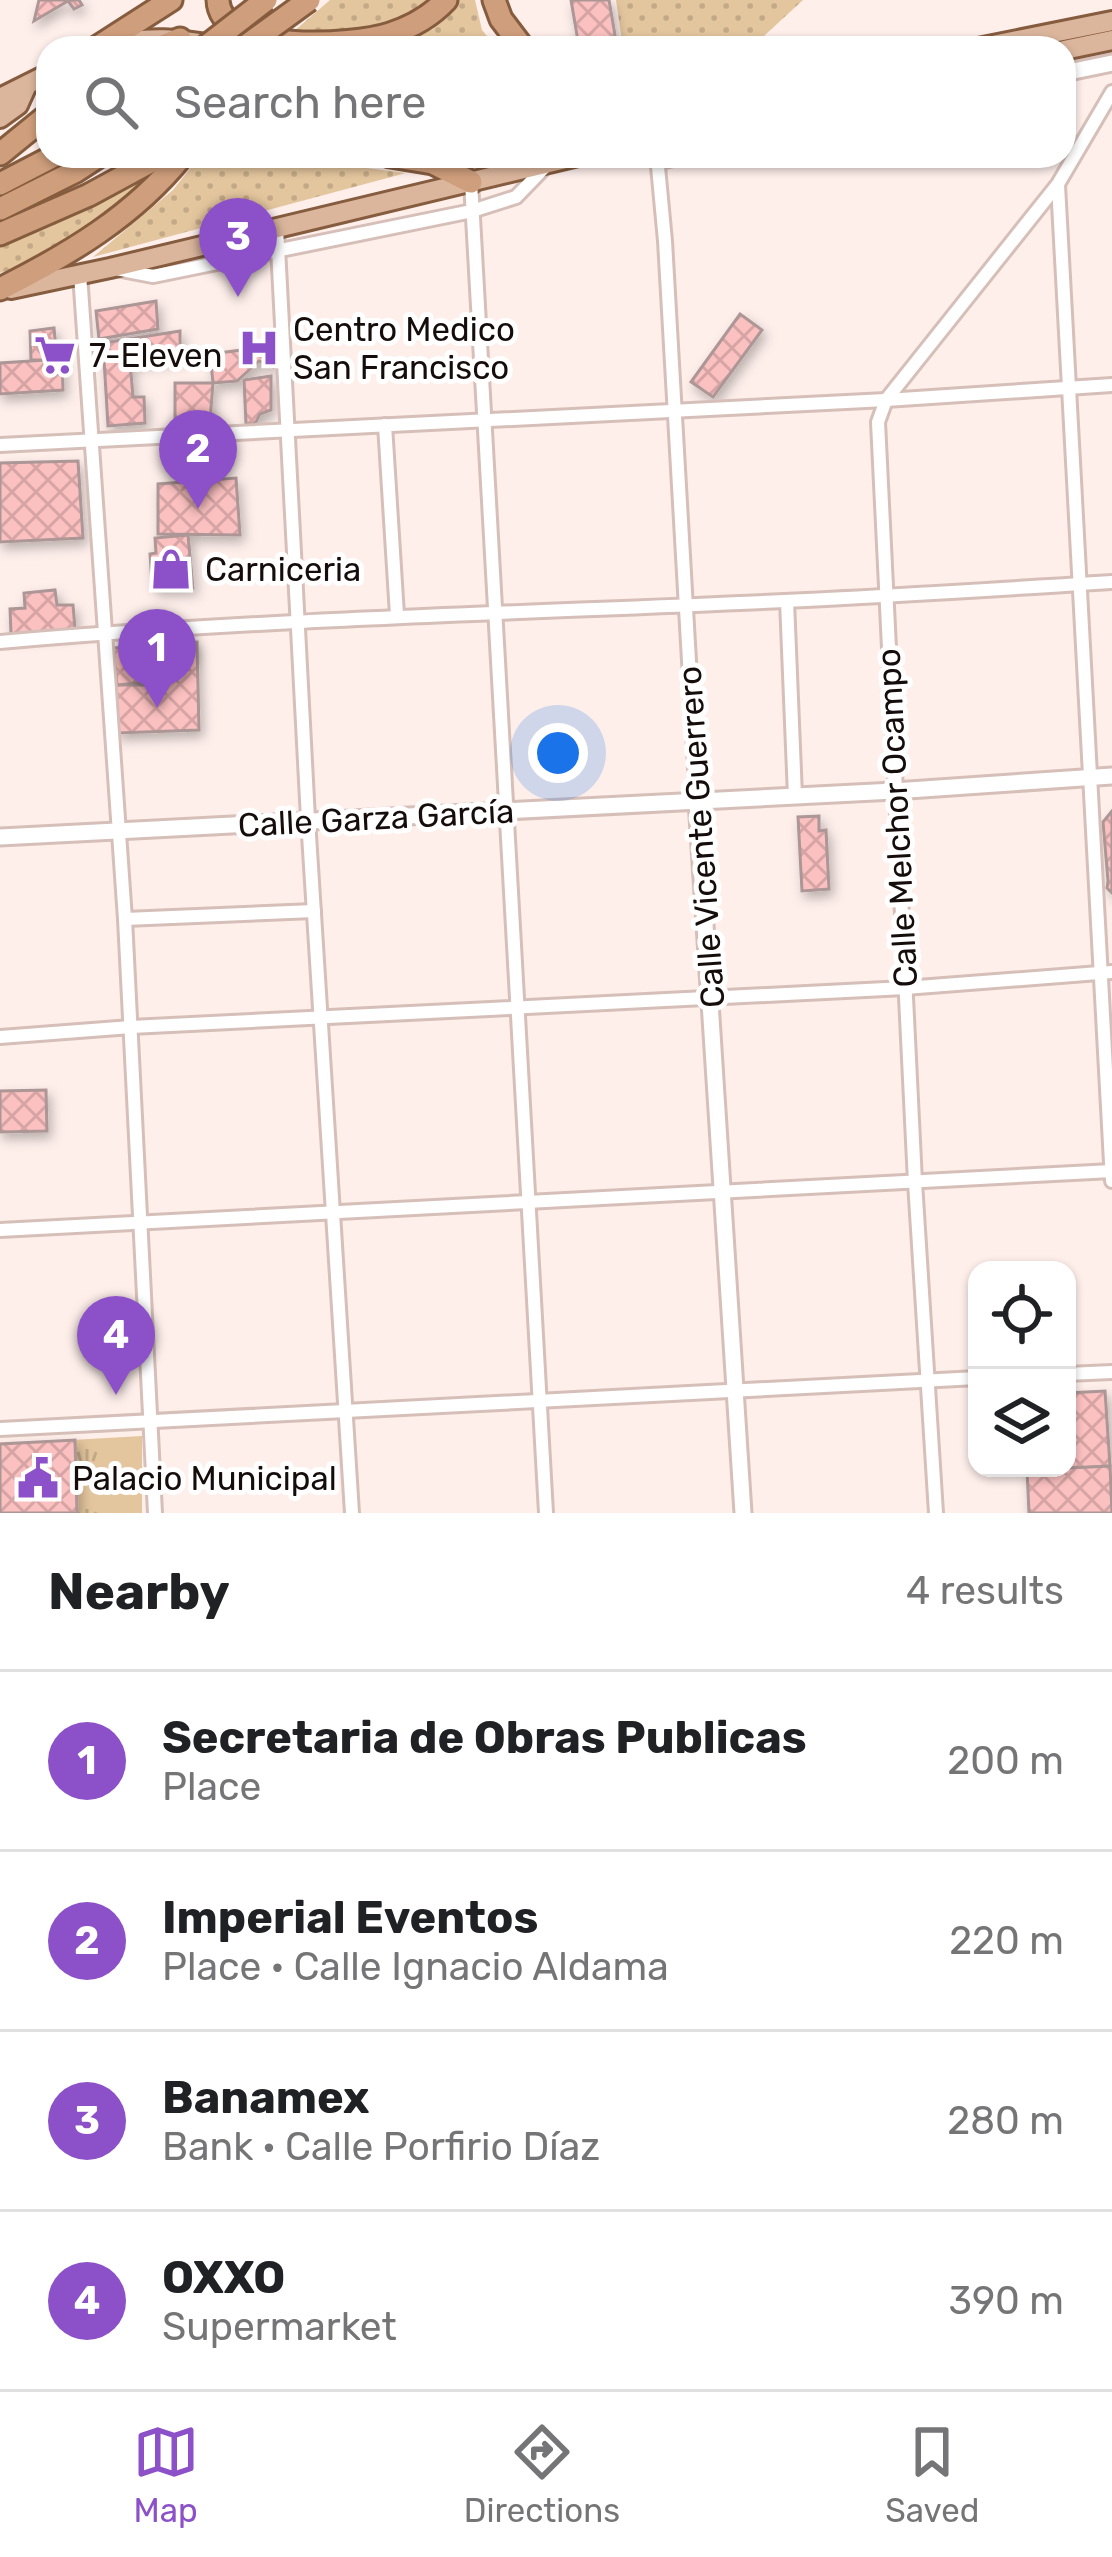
<!DOCTYPE html>
<meta charset="utf-8">
<style>
body{margin:0;font-family:Rubik,sans-serif;background:#f6f6f6;color:#202124}
.controls{position:absolute;right:36px;bottom:36px;display:grid;overflow:hidden;border-radius:24px;box-shadow:0 3px 9px #0004}
.controls button{width:108px;height:108px;display:grid;place-items:center;padding:0;border:0;border-bottom:3px solid #e0e0e0;background:#fff;color:#202124;font:60px sans-serif}
.you{position:absolute;left:558px;top:753px;width:42px;height:42px;margin:-30px;border:9px solid #fff;border-radius:50%;background:#1a73e8;box-shadow:0 0 0 18px #1a73e833}
.badge{display:grid;place-items:center;width:78px;height:78px;border-radius:50%;background:#8c51c8;color:#fff;font-size:39px;font-weight:700}
.pin{position:absolute;translate:-50% -99px;filter:drop-shadow(0 3px 6px #0008)}
.pin::after{content:'';position:absolute;top:63px;width:42px;height:36px;background:inherit;clip-path:polygon(0 0,100% 0,50% 100%)}
.list{margin:0;padding:0;list-style:none}
h2{display:flex;justify-content:space-between;align-items:center;height:156px;margin:0;padding:0 48px;font-size:51px}
h2 small{font-size:39px;font-weight:400;color:#757577}
.list li{display:grid;grid-template-columns:78px 1fr auto;gap:36px;align-items:center;box-sizing:border-box;height:180px;padding:0 48px;border-top:3px solid #e0e0e0}
.list b{display:block;font-size:45px;white-space:nowrap}
.list p{margin:0;font-size:39px;white-space:nowrap;color:#757577}
.list em{font-size:39px;font-style:normal;color:#757577}
.icon{flex:none;width:66px;height:66px;fill:none;stroke:currentColor;stroke-width:2;stroke-linecap:round;stroke-linejoin:round}
.map{position:relative;flex:none;width:1112px;height:1513px;overflow:hidden}
.search{position:absolute;background:#fff;box-shadow:0 3px 9px #0004;left:36px;right:36px;top:36px;height:132px;display:flex;align-items:center;gap:30px;box-sizing:border-box;padding:0 42px;border-radius:36px;color:#757577;font-size:45px}
.sheet{height:876px;background:#fff}
nav{display:flex;justify-content:space-around;align-items:center;box-sizing:border-box;height:168px;border-top:3px solid #e0e0e0;background:#fff;font-size:33px;color:#757577}
nav a{display:grid;justify-items:center;gap:6px}
nav .on{color:#8c51c8}
.map>svg:first-child{display:block}
</style>
<div class="map">
<svg width="1112" height="1513" viewBox="0 0 1112 1513">
<defs>
<pattern id="grass-dots" width="8" height="8" patternUnits="userSpaceOnUse" patternTransform="scale(3)"><rect width="8" height="8" fill="#e4c69e"/><path d="M2 2h.1M6 6h.1" fill="none" stroke="#c3a987" stroke-width="1.8" stroke-linecap="round"/></pattern>
<pattern id="park-tufts" width="24" height="20" patternUnits="userSpaceOnUse" patternTransform="scale(3)"><rect width="24" height="20" fill="#e4c69e"/><path d="M3 7l-1-3M5 7V3M7 7l1-3M15 17l-1-3M17 17v-4M19 17l1-3" fill="none" stroke="#c3a987"/></pattern>
<pattern id="building-cross-hatch" width="8" height="8" patternUnits="userSpaceOnUse" patternTransform="scale(3)"><rect width="8" height="8" fill="#fbc0c0"/><path d="M0 0l8 8M0 8l8-8" fill="none" stroke="#d6a4a4"/></pattern>
<filter id="shadow"><feDropShadow dx="3.5" dy="6" stdDeviation="6" flood-color="#0004"/></filter>
</defs>
<rect width="100%" height="100%" fill="#feefeb"/>
<g fill="url(#grass-dots)">
<path d="M330,0H429C389,30 341,38 293,32Z"/>
<polygon points="459,0 475,0 482,30 497,48 389,48 433,29"/>
<polygon points="616,0 803,0 751,48 623,48"/>
<polygon points="203,156 271,156 406,173 93,257 173,190 196,161"/>
<polygon points="156,168 94,225 26,264 0,273 0,243"/>
</g>
<polygon fill="url(#park-tufts)" points="142,1436 142,1513 0,1513 0,1444"/>
<g fill="url(#building-cross-hatch)" stroke="#ad9696" stroke-width="3" filter="url(#shadow)">
<polygon points="39,0 79,0 82,5 74,9 68,1 34,21"/>
<polygon points="571,0 609,0 616,41 612,42 612,46 579,47"/>
<polygon points="156,301 158,329 99,339 96,311"/>
<polygon points="740,314 762,330 713,397 691,382"/>
<polygon points="54,328 57,360 31,360 30,331"/>
<polygon points="180,331 180,357 130,362 133,397 144,397 145,423 108,426 103,343"/>
<polygon points="273,346 273,367 259,361 237,381 213,383 210,354"/>
<polygon points="62,359 63,390 0,394 0,363"/>
<polygon points="271,376 271,410 260,414 255,424 246,424 244,380"/>
<polygon points="175,383 213,383 210,420 205,428 198,428 196,423 185,424 182,430 175,428"/>
<polygon points="78,461 83,538 0,542 0,463"/>
<polygon points="236,478 240,535 158,534 158,484"/>
<polygon points="188,535 193,588 157,589 152,584 150,554 156,553 155,538"/>
<polygon points="55,590 57,605 73,605 75,629 11,634 10,609 25,608 24,593"/>
<polygon points="197,642 199,730 117,733 116,685 151,685 147,644"/>
<polygon points="145,645 148,682 117,685 113,648"/>
<polygon points="1112,811 1112,893 1107,888 1108,881 1103,822"/>
<polygon points="819,816 819,831 826,830 829,889 802,891 798,817"/>
<polygon points="46,1090 47,1131 0,1132 0,1091"/>
<polygon points="1105,1391 1110,1466 1060,1469 1067,1468 1067,1393"/>
<polygon points="75,1440 77,1513 0,1513 0,1444"/>
<polygon points="1110,1466 1112,1513 1029,1513 1027,1470"/>
</g>
<g fill="none" stroke-linecap="round" stroke-linejoin="round">
<g stroke="#d6bfb8" stroke-width="18">
<g id="minor">
<polyline points="657,156 665,241 697,801"/>
<polyline points="471,182 546,1513"/>
<polyline points="1058,185 1112,1181"/>
<polyline points="277,229 308,819 352,1513"/>
<polyline points="111,268 153,276 472,211 516,197 547,165"/>
<polyline points="80,274 125,919 155,1513"/>
<polyline points="385,425 397,615"/>
<polyline points="0,445 886,400 1112,385"/>
<polyline points="787,601 795,796"/>
<path d="M0,642C261,619 522,613 784,601C893,596 1003,589 1112,582"/>
<polyline points="125,919 314,911"/>
<polyline points="0,1037 131,1027 905,988 1112,972"/>
<polyline points="0,1230 1112,1171"/>
<polyline points="1067,1374 1112,1372"/>
<polyline points="0,1429 977,1378"/>
<polyline points="936,1513 915,1182 878,422 886,400 1058,184 1112,92"/>
</g>
</g>
<g stroke="#d6bfb8" stroke-width="21">
<g id="tertiary">
<polyline points="1064,73 1112,63"/>
<polyline points="658,161 679,156"/>
<polyline points="697,801 743,1513"/>
<polyline points="0,837 894,791 1112,776"/>
</g>
</g>
<g stroke="#865c3f" stroke-width="24">
<g id="primary">
<path d="M105,48C150,33 183,40 229,48"/>
<polyline points="978,48 1112,21"/>
<polyline points="1064,50 1112,40"/>
<polyline points="0,98 48,74"/>
<polyline points="0,118 18,105 27,85"/>
<polyline points="11,289 110,268 578,156"/>
</g>
</g>
<g stroke="#865c3f" stroke-width="27">
<g id="trunk">
<path d="M218,0C220,55 353,46 390,34C412,27 430,17 446,0"/>
<polyline points="494,0 501,19 523,48"/>
<polyline points="96,48 171,0"/>
<polyline points="158,48 180,39"/>
<polyline points="0,154 48,115"/>
<polyline points="390,156 433,163 471,182"/>
<polyline points="0,184 54,156"/>
<polyline points="0,209 76,171 99,156"/>
<polyline points="0,234 89,195 161,156"/>
<path d="M0,289C68,255 134,216 182,156"/>
</g>
</g>
<use href="#minor" stroke="#fff" stroke-width="12"/>
<use href="#tertiary" stroke="#fff" stroke-width="15"/>
<use href="#primary" stroke="#dbb69d" stroke-width="18"/>
<use href="#trunk" stroke="#cf9e7c" stroke-width="21"/>
<g stroke="#865c3f" stroke-width="27" stroke-linecap="butt">
<g id="trunk-bridge">
<polyline points="204,48 266,0"/>
<polyline points="243,48 309,0"/>
</g>
</g>
<use href="#trunk-bridge" stroke="#cf9e7c" stroke-width="21"/>
</g>
<defs>
<g id="hospital-bare" transform="scale(3.24)"><path d="M-5-5h3v3.5h4V-5h3V5h-3V1.5h-4V5h-3Z" fill="#8c51c8" stroke="#fff" stroke-width="2.5" paint-order="stroke"/></g>
<g id="supermarket-bare" transform="scale(3.24)"><path d="M-6-5.5h2.5l.6 2H6L4.5 2H-2.5L-4.4-4H-6ZM-1.5 3.2a1.3 1.3 0 1 0 .1 0ZM3 3.2a1.3 1.3 0 1 0 .1 0Z" fill="#8c51c8" stroke="#fff" stroke-width="2.5" paint-order="stroke"/></g>
<g id="shop-bare" transform="scale(3.24)"><path d="M-5-2.5h2.3a2.7 3.5 0 0 1 5.4 0H5L5.5 6h-11ZM-1.5-2.5h3a1.5 2.3 0 0 0-3 0Z" fill="#8c51c8" stroke="#fff" stroke-width="2.5" paint-order="stroke"/></g>
<g id="civic-bare" transform="scale(3.24)"><path d="M-.6-6.5H3V-4.5H.6V-3L4-1V1h2V6H-6V1h2V-1L-.6-3ZM-1.2 2.5V6h2.4V2.5Z" fill="#8c51c8" stroke="#fff" stroke-width="2.5" paint-order="stroke"/></g>
</defs>
<g fill-rule="evenodd">
<use href="#hospital-bare" x="259" y="348"/>
<use href="#supermarket-bare" x="55" y="355"/>
<use href="#shop-bare" x="171" y="569"/>
<use href="#civic-bare" x="38" y="1478"/>
</g>
<g text-anchor="middle" dominant-baseline="central" stroke-width="10" stroke-linejoin="round" paint-order="stroke">
<g font-size="33" fill="#150d0b" stroke="#fff" text-anchor="start">
<text x="293" y="329">Centro Medico<tspan x="293" dy="38">San Francisco</tspan></text>
<text x="89" y="355">7-Eleven</text>
<text x="205" y="569">Carniceria</text>
<text x="72" y="1478">Palacio Municipal</text>
</g>
<g font-size="33" fill="#150d0b" stroke="#fff">
<text transform="translate(376 818) rotate(-3)">Calle Garza García</text>
<text transform="translate(897 818) rotate(-93)">Calle Melchor Ocampo</text>
<text transform="translate(701 837) rotate(-94)">Calle Vicente Guerrero</text>
</g>
</g>
</svg>
<div class="controls">
<button><svg class="icon" aria-label="locate" viewBox="0 0 24 24"><circle cx="12" cy="12" r="6"/><path d="M12 2v4M12 18v4M2 12h4M18 12h4"/></svg></button>
<button><svg class="icon" aria-label="layers" viewBox="0 0 24 24"><path d="M12 4l9 5-9 5-9-5zM3 14l9 5 9-5"/></svg></button>
</div>
<div class="you"></div>
<div class="pin badge" style="left:157px;top:708px">1</div>
<div class="pin badge" style="left:198px;top:509px">2</div>
<div class="pin badge" style="left:238px;top:297px">3</div>
<div class="pin badge" style="left:116px;top:1395px">4</div>
<div class="search"><svg class="icon" aria-label="search" viewBox="0 0 24 24"><circle cx="10" cy="10" r="6"/><path d="M15 15l6 6"/></svg>Search here</div>
</div>
<section class="sheet">
<h2>Nearby<small>4 results</small></h2>
<ul class="list">
<li><span class="badge">1</span><div><b>Secretaria de Obras Publicas</b><p>Place</p></div><em>200 m</em></li>
<li><span class="badge">2</span><div><b>Imperial Eventos</b><p>Place · Calle Ignacio Aldama</p></div><em>220 m</em></li>
<li><span class="badge">3</span><div><b>Banamex</b><p>Bank · Calle Porfirio Díaz</p></div><em>280 m</em></li>
<li><span class="badge">4</span><div><b>OXXO</b><p>Supermarket</p></div><em>390 m</em></li>
</ul>
</section>
<nav>
<a class="on"><svg class="icon" aria-label="map" viewBox="0 0 24 24"><path d="M3 6l6-2 6 2 6-2v14l-6 2-6-2-6 2zM9 4v14M15 6v14"/></svg>Map</a>
<a><svg class="icon" aria-label="directions" viewBox="0 0 24 24"><path d="M12 3l9 9-9 9-9-9zM9 14v-3h6M13 9l2 2-2 2"/></svg>Directions</a>
<a><svg class="icon" aria-label="saved" viewBox="0 0 24 24"><path d="M7 4h10v16l-5-4-5 4z"/></svg>Saved</a>
</nav>
